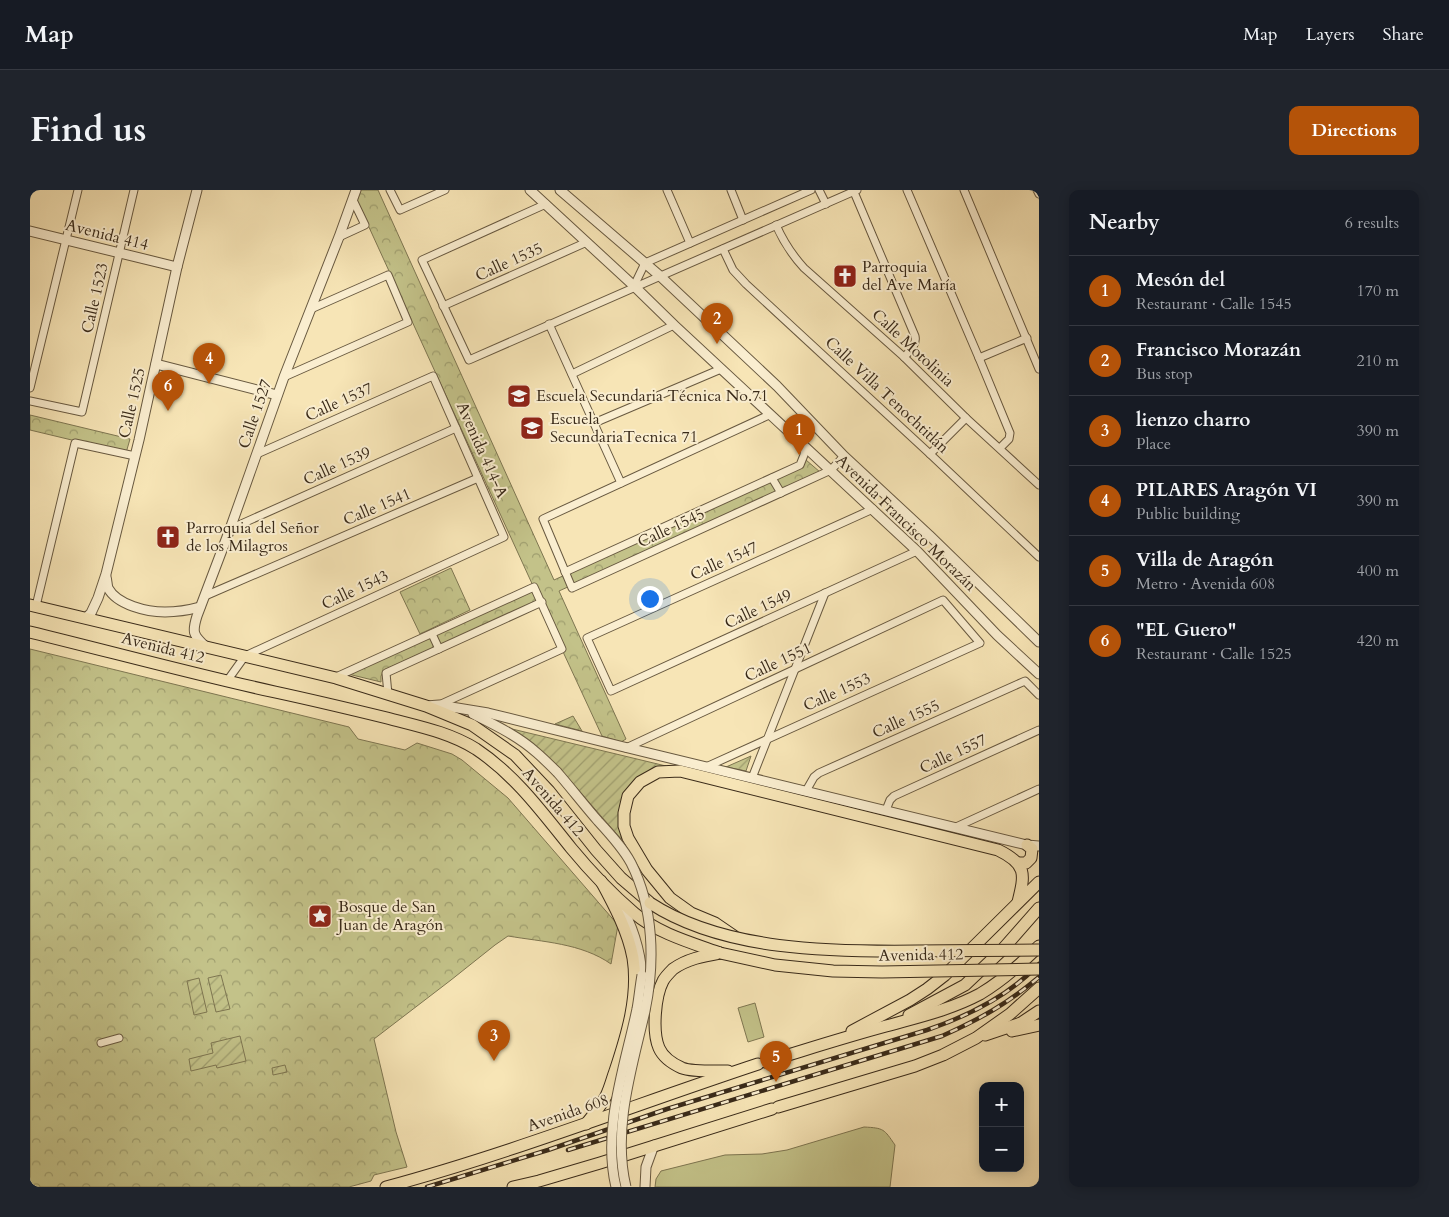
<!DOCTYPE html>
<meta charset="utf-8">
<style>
body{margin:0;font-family:Cardo,serif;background:#20242c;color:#f1f3f6}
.controls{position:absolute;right:15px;bottom:15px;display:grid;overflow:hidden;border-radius:10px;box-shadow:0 2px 12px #0003}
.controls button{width:45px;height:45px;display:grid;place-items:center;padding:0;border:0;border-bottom:1px solid #363941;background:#171b24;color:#f1f3f6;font:25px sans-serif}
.you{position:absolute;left:619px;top:408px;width:18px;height:18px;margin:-12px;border:4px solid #fff;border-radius:50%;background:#1a73e8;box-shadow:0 0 0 8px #1a73e833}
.badge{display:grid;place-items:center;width:32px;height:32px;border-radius:50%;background:#b45309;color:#fff;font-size:16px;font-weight:700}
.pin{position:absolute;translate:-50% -41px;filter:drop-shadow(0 1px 2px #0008)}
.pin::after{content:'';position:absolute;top:26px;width:18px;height:15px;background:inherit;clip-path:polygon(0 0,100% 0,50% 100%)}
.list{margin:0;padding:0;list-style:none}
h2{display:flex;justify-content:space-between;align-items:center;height:65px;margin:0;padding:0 20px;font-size:21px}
h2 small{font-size:16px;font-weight:400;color:#9ea1a6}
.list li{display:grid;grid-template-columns:32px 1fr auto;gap:15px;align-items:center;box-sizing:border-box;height:70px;padding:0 20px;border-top:1px solid #363941}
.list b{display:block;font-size:19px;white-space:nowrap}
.list p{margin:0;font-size:16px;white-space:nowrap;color:#9ea1a6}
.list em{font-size:16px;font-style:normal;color:#9ea1a6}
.map{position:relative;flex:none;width:1009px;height:997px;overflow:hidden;border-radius:10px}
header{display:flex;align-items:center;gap:30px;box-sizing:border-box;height:70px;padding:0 25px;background:#171b24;border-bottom:1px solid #363941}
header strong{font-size:24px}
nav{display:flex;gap:28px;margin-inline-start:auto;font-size:18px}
.intro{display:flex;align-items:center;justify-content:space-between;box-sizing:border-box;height:120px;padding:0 30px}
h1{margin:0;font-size:35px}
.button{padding:12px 22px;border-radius:10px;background:#b45309;color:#fff;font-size:18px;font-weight:700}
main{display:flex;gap:30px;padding:0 30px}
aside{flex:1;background:#171b24;border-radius:10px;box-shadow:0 2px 12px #0003}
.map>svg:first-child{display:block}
</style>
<header>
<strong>Map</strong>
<nav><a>Map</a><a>Layers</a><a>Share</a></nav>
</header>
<div class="intro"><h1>Find us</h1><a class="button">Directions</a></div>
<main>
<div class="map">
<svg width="1009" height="997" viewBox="0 0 1009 997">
<defs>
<pattern id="forest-crowns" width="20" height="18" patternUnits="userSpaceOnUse" patternTransform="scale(1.25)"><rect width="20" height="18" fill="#c3c289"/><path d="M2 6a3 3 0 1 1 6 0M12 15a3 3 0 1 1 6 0" fill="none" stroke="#9f9e6f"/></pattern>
<pattern id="garden-furrows" width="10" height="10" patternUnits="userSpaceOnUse" patternTransform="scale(1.25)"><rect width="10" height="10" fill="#c3c289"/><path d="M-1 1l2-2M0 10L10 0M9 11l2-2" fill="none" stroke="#9f9e6f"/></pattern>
</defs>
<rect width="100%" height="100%" fill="#f7e5b6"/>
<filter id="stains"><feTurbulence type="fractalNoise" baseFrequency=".004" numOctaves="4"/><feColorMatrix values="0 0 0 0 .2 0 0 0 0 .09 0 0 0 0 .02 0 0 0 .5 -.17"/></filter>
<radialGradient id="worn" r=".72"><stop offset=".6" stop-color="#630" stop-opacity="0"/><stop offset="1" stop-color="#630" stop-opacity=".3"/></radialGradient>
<g fill="#c3c289" stroke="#7e7651">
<polygon points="725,813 734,847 718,852 708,818"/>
<path d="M834,937C854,938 854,939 865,955L860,997H625L626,989L631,981L695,965L732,964L757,960Z"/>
</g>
<g fill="url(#forest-crowns)" stroke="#7e7651">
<polygon points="331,0 348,0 524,390 771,277 776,270 790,282 529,401 596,549 591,552 572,546 509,410 354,480 351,486 351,492 318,484 504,398 327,11"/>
<polygon points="0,225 100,249 96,263 0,240"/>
<polygon points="421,378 440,420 390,444 370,402"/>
<path d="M0,459L319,537L328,549L375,560L387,553L422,564L432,570L478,608L588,735L581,774C551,753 513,752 478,746L465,755L421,790L344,849L366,942L377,977L344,985L341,991L319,997H0Z"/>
</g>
<g fill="url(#garden-furrows)" stroke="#7e7651">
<polygon points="543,526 552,541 525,534"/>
<polygon points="478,538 636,576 606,593 590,640 592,650 530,579"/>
<polygon points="721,566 716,581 696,577"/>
<polygon points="191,785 200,819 186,822 178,788"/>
<polygon points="169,788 177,822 164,825 157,791"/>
<polygon points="210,846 216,871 187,878 186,875 161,881 159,869 183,863 181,853"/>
<polygon points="255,875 257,882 243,885 242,878"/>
</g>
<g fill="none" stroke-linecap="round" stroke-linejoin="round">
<g stroke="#685940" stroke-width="9">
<g id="minor">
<polyline points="360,0 370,20 415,0"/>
<polyline points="637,0 660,53"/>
<polyline points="701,0 713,30"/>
<polyline points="789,0 796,14"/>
<polyline points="877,0 949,168 980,243 979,249 970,258"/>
<polyline points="934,0 1009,179"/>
<polyline points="1007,0 1009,4"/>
<path d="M824,2L885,146C887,155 880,161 874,167"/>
<polyline points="516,14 392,70 439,170 827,0"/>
<path d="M746,35C754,53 762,65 774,78L874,167L936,228L1009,295"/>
<polyline points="309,47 335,35 323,10"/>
<polyline points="693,59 703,80 716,94 900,264 1009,367"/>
<polyline points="604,96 615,73 781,0"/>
<polyline points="413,116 557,52"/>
<polyline points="519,134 591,293"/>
<polyline points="949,168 997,148"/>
<polyline points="542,184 644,135"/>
<polyline points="254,187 378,132 358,85 281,119"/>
<polyline points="0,198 48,0"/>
<polyline points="0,211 52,222 104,0"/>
<polyline points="739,225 513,329 542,398 801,280 814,266"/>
<polyline points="564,233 691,179"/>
<polyline points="900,264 936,228"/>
<polyline points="742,288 751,303"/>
<polyline points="843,319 557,448 581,501 887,361"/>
<polyline points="200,339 426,238"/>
<polyline points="535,382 770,275 774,265 775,257"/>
<polyline points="175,406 448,288"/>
<polyline points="6,416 45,253 105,266"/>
<polyline points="402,444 409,459"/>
<polyline points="306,487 504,397 532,459 409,515"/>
<polyline points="197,491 215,466 474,347 403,186 227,264"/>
<polyline points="358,504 356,483 512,412"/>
<polyline points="596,558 913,410 950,453 676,577"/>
<polyline points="722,588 795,403"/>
<polyline points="776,601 784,587 789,583 995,491 1009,505"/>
<polyline points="856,620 860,610 864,606 1009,540"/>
<polyline points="926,637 1009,599"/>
<polyline points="71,853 89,848"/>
</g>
</g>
<g stroke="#685940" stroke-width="11">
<g id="tertiary">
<polyline points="500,0 604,96 644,135 887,361 967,445 1009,484"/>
<polyline points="530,0 630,86 747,196 814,266 899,345 1009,452"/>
<polyline points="0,41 147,77"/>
<polyline points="126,174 247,205"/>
<path d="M76,387C77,390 77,395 78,398C87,415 117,422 135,422C147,422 159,420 170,417"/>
<polyline points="56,428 61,423 68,408 76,384 109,250 147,77 167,0"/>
<path d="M175,456C163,445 162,442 167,426L200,339L254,187L309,47L326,0"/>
<polyline points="396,516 409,515 458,523 590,556 997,655 1009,656"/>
<path d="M443,524C465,535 488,546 507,563C514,569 520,575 527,582"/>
<path d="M589,712C603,736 610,758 612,785"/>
<polyline points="615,997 616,977 624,955"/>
</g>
</g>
<g stroke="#392a19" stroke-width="13">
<g id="primary">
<polyline points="0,415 306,488 396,516 442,535 485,565 519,601 566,660 591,688 619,712"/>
<path d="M0,442C82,462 163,484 245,502C282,510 320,519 357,528C387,536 419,542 446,559C485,585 512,622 541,658C560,681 582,704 604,723C627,743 662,753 690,763"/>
<polyline points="989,673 996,673 1001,668 1002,659 997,655"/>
<path d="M704,746L685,733L661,723L640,708L617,680L598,648L594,636V623L598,606L610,592L628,582L650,581L968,660C997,674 995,684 988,712"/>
</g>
</g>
<g stroke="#392a19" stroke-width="13">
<g id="trunk">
<path d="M690,763C673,766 657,769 643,779C640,782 635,787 633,791C625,806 622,842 629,858C633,867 643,874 652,878C662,882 686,881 698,881"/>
<polyline points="879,825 935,795 972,760 1009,718"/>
<polyline points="822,841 880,810 897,799 915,785 1009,692"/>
<polyline points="982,841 1009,835"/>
<polyline points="955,845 991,833 1009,821"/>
<path d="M735,872C775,860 815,847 856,836C888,827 920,820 950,804C972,791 991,774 1009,756"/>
<polyline points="748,917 885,876 913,865 946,848 980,824 1009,798"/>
<path d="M556,934C563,925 571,916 576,906C580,898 582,889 585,881C597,845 609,806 603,768C598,741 584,715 571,691"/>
<path d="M356,997C482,963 604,915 728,874"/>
<polyline points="483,997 509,991 570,973 742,919"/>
</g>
</g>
<use href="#minor" stroke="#faeed0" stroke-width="7"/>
<use href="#tertiary" stroke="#faeed0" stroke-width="9"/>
<use href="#primary" stroke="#f7e5b6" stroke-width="11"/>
<use href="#trunk" stroke="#f7e5b6" stroke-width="11"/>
<g stroke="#392a19" stroke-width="4.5">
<g id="rail">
<path d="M538,960L912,846C950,829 977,814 1009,787"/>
<path d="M397,997L518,960L637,919L897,840C938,826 979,806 1009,774"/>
</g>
</g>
<use href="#rail" stroke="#faeed0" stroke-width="2.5" stroke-dasharray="8" stroke-linecap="butt"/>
<g stroke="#685940" stroke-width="11" stroke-linecap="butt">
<g id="tertiary-bridge">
<path d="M527,582C541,598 554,615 568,631C580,644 593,658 601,673C624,718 625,773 615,821C602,878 582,939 596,997"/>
<path d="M586,997C572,939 595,876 607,819C609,808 610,796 612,785"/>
</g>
</g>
<g stroke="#392a19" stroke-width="13" stroke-linecap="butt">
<g id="primary-bridge">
<path d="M620,713C693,761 802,762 887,761C928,761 968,760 1009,760"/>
<polyline points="690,763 745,775 803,781 852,782 1009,779"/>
</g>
</g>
<use href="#tertiary-bridge" stroke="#faeed0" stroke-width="9"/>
<use href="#primary-bridge" stroke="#f7e5b6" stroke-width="11"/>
</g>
<defs>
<g id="church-square" transform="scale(1.25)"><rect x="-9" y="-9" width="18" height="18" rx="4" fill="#8f2418" stroke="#faeed0"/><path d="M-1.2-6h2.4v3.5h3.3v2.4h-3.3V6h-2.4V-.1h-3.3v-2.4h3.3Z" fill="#fff"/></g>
<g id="school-square" transform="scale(1.25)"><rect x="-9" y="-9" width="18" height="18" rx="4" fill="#8f2418" stroke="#faeed0"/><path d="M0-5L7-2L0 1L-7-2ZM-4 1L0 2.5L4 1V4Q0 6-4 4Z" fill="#fff"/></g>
<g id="sight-square" transform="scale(1.25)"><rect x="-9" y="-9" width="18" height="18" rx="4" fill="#8f2418" stroke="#faeed0"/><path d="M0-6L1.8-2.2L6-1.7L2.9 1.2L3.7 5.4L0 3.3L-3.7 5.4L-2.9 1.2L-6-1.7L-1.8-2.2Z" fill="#fff"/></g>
</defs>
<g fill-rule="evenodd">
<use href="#church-square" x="815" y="86"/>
<use href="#school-square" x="489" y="206"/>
<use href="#school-square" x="502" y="238"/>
<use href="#church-square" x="138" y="347"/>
<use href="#sight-square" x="290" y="726"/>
</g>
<g text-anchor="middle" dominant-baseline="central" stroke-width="4" stroke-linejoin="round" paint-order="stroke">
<g font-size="16" fill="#392a19" stroke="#faeed0">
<text transform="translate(77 45) rotate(14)">Avenida 414</text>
<text transform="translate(479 72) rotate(-24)">Calle 1535</text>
<text transform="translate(65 108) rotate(-77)">Calle 1523</text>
<text transform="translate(883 158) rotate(43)">Calle Motolinia</text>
<text transform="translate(857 205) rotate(43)">Calle Villa Tenochtitlán</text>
<text transform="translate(309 212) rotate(-24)">Calle 1537</text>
<text transform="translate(102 213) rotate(-77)">Calle 1525</text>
<text transform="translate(225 224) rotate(-71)">Calle 1527</text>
<text transform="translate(452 260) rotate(66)">Avenida 414-A</text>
<text transform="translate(307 276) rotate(-24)">Calle 1539</text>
<text transform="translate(347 317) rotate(-23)">Calle 1541</text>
<text transform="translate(876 333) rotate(44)">Avenida Francisco Morazán</text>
<text transform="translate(641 338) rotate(-25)">Calle 1545</text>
<text transform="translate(694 371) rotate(-24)">Calle 1547</text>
<text transform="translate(325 400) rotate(-25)">Calle 1543</text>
<text transform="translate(728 419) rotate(-25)">Calle 1549</text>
<text transform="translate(133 458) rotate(14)">Avenida 412</text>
<text transform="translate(748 472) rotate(-25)">Calle 1551</text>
<text transform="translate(807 502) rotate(-24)">Calle 1553</text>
<text transform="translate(876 529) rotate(-24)">Calle 1555</text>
<text transform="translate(923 564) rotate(-25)">Calle 1557</text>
<text transform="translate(523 612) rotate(49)">Avenida 412</text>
<text transform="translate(891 765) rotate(-1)">Avenida 412</text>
<text transform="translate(538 923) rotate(-19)">Avenida 608</text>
</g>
<g font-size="16" fill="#392a19" stroke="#faeed0" text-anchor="start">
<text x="832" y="77">Parroquia<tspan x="832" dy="18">del Ave María</tspan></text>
<text x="506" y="206">Escuela Secundaria Técnica No.71</text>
<text x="520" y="229">Escuela<tspan x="520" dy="18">SecundariaTecnica 71</tspan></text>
<text x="156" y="338">Parroquia del Señor<tspan x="156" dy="18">de los Milagros</tspan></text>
<text x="308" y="717">Bosque de San<tspan x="308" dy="18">Juan de Aragón</tspan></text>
</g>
</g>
<rect width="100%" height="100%" filter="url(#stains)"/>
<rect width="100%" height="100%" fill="url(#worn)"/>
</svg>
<div class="controls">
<button>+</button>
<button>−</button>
</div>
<div class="you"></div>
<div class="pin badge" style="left:769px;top:265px">1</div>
<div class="pin badge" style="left:687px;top:154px">2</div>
<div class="pin badge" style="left:464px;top:871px">3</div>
<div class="pin badge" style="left:179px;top:194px">4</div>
<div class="pin badge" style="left:746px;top:892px">5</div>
<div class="pin badge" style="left:138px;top:221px">6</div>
</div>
<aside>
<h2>Nearby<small>6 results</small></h2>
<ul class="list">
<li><span class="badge">1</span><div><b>Mesón del</b><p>Restaurant · Calle 1545</p></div><em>170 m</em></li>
<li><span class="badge">2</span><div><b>Francisco Morazán</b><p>Bus stop</p></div><em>210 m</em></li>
<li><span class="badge">3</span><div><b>lienzo charro</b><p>Place</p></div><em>390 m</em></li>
<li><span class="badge">4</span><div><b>PILARES Aragón VI</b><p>Public building</p></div><em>390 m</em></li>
<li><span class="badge">5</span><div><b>Villa de Aragón</b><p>Metro · Avenida 608</p></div><em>400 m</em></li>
<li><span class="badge">6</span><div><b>&quot;EL Guero&quot;</b><p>Restaurant · Calle 1525</p></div><em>420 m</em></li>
</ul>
</aside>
</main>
